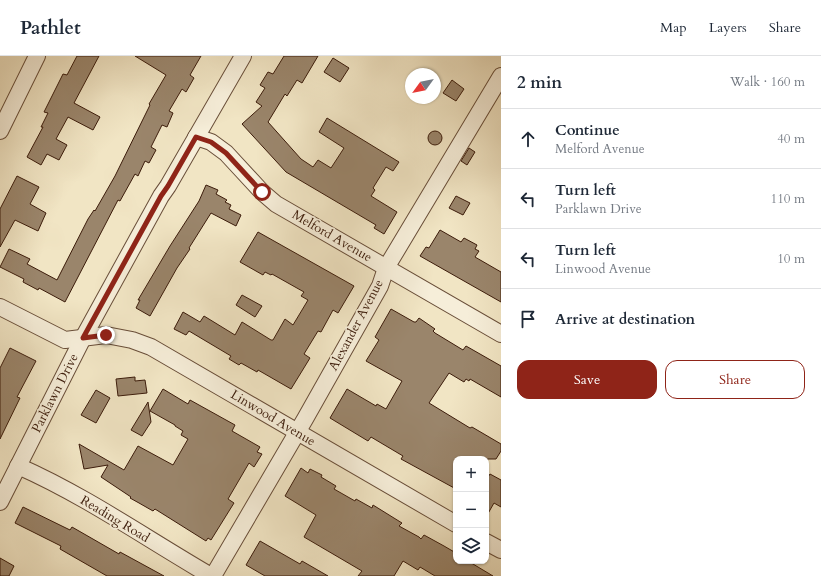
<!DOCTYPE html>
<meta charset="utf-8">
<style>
body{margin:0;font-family:Cardo,serif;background:#f2f2f3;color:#1f2937}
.controls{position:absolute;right:12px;bottom:12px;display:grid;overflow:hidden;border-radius:8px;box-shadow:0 1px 3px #0004}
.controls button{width:36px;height:36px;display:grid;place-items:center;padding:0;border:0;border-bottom:1px solid #e0e1e3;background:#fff;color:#1f2937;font:20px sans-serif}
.compass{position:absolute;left:405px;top:12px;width:36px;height:36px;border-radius:50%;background:#fff;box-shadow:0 1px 3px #0004;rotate:237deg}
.stop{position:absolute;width:12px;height:12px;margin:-9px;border:3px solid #8f2418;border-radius:50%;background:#fff}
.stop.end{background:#8f2418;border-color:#fff;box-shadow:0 1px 4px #0008}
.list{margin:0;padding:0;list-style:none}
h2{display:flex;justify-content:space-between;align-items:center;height:52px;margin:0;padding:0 16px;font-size:17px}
h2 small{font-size:13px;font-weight:400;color:#747a83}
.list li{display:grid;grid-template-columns:26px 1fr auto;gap:12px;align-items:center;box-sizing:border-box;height:60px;padding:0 16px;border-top:1px solid #e0e1e3}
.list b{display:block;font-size:15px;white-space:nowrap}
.list p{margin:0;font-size:13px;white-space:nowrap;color:#747a83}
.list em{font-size:13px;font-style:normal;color:#747a83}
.actions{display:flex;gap:8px;padding:12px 16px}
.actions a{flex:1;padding:9px 0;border:1px solid #8f2418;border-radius:12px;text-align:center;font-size:14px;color:#8f2418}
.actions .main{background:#8f2418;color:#fff}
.icon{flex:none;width:22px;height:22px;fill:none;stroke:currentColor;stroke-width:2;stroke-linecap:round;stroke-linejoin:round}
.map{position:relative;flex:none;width:501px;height:520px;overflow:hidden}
header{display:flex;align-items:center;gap:24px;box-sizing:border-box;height:56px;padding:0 20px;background:#fff;border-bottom:1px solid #e0e1e3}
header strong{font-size:19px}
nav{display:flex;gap:22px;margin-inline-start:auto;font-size:14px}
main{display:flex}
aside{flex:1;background:#fff}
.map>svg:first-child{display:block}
</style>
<header>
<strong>Pathlet</strong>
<nav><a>Map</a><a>Layers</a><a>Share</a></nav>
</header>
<main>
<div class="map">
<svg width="501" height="520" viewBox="0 0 501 520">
<rect width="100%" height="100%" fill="#f1e5c4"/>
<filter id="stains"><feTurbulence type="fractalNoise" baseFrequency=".005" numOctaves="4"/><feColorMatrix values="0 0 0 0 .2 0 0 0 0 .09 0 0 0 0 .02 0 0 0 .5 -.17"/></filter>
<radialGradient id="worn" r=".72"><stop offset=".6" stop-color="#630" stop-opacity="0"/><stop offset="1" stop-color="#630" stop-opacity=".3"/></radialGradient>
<g fill="#9a856b" stroke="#3c1c0b">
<polygon points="77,0 99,0 74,47 100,61 93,74 68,61 56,83 67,89 59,104 47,98 41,109 27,101 43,71 41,71 48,57 44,56 63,18 67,19"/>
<polygon points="135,0 201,0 190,19 194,22 186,36 182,33 169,55 173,57 167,71 162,69 151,91 156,94 149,107 145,105 138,120 135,118 120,145 118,144 65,246 39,232 38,234 23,226 24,223 0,211 9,193 30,203 27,208 57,224 88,163 94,154 95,155 115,120 150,49 149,48 166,19"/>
<polygon points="284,0 318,0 302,27 297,24 287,40 285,38 268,66 301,103 313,111 318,104 331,112 344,92 319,76 327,62 399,106 393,115 386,111 373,132 375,134 371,140 397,156 384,178 374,172 376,169 286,116 242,68 262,50 256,46 265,32 260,29 268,16 273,18"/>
<polygon points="333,2 349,12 340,26 324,16"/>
<polygon points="452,24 464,33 456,45 443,37"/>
<circle cx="435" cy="82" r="7"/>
<polygon points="469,92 475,96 467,109 461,105"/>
<polygon points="17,120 39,131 30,148 46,157 38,175 15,164 0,191 0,153"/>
<polygon points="206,129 218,134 216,138 227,144 225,146 231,149 229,153 241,159 236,170 211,157 189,192 190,193 177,212 150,260 136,252 140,244 138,244 170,190 199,145"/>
<polygon points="456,140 470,147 463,159 449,152"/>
<polygon points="440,174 461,186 464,182 477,189 475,193 479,195 475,201 501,216 501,246 420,200 426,191 429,192"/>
<polygon points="258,176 354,230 338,257 333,254 321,276 318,275 304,298 310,302 291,333 258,314 257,316 241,307 239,309 229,303 231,300 189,275 186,279 174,273 183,256 200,266 204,260 235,279 242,266 271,284 273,284 285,263 293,269 308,244 301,240 304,236 272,218 271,219 265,216 263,219 240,206"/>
<polygon points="242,239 262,250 255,261 236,249"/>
<polygon points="391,253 414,266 416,266 419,262 435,273 433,275 435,277 463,294 466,290 501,310 501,341 470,323 469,325 466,323 464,326 449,317 429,347 470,372 472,371 501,388 501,395 496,403 456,403 456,433 401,403 403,400 371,381 368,385 330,362 347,333 376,350 377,348 386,353 402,325 366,305 379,284 375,281"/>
<polygon points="10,292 36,305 17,341 20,342 0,383 0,312"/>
<polygon points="135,321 135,325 145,324 147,337 118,340 116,323"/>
<polygon points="163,333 188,348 190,344 235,369 232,375 260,391 257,396 262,398 254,411 249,407 228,443 234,447 211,484 208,482 206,485 155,453 153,455 139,447 130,442 131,441 101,421 108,409 84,413 79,388 124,414 138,390 173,409 188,383 181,379 183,375 175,370 175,369 150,355"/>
<polygon points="96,334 110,342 96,367 81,359"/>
<polygon points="148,346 151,366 142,380 131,374"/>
<polygon points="301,412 308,417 310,413 322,419 321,421 336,430 334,433 355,445 356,443 372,452 373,449 402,467 399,470 419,481 421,483 424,479 444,490 456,497 456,505 468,505 493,520 435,520 420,511 418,514 403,505 394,520 358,520 362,515 304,481 316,459 285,440"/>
<polygon points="490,418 501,424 501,451 494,447 486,461 486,424"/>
<polygon points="23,451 70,474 72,471 119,498 120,496 164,520 107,520 60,493 61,490 15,467"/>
<polygon points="260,485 300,508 302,505 328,520 265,520 246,509"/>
<polygon points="0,502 14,510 9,520 0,520"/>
</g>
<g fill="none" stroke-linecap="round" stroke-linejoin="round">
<g stroke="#694e39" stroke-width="18">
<g id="street">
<polyline points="0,75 37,0"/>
<polyline points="196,81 211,86 226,97 262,136 276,148 501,278"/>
<polyline points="0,251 65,284 106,279 132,284 151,291 456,468"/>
<path d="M18,410C86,440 147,483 211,520"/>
<polyline points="0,446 83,282 161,140 168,130 243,0"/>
<polyline points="486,486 501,494"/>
<polyline points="213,520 305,363 380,230 386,212 501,20"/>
</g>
</g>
<use href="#street" stroke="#f6eed9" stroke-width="16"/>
</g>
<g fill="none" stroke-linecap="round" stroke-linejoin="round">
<polyline stroke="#8f2418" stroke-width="5" points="106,279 83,282 161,140 168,130 196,81 211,86 226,97 262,136"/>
</g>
<g text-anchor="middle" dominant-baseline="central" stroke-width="3.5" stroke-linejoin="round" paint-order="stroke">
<g font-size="13" fill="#3c1c0b" stroke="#f6eed9">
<text transform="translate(332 180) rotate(30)">Melford Avenue</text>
<text transform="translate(356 269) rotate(-62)">Alexander Avenue</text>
<text transform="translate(55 337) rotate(-63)">Parklawn Drive</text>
<text transform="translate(273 362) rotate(31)">Linwood Avenue</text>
<text transform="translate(115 463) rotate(31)">Reading Road</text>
</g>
</g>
<rect width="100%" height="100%" filter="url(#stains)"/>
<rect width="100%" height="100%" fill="url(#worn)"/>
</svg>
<div class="controls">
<button>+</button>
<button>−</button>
<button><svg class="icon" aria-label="layers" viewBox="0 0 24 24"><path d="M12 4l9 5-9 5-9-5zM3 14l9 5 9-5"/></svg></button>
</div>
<svg class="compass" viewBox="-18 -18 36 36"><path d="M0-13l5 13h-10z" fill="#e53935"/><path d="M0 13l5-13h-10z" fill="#747a83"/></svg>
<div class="stop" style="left:262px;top:136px"></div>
<div class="stop end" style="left:106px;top:279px"></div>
</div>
<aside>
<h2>2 min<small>Walk · 160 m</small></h2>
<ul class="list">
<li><svg class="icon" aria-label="ahead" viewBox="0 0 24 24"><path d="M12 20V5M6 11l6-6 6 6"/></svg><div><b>Continue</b><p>Melford Avenue</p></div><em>40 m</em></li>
<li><svg class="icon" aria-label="left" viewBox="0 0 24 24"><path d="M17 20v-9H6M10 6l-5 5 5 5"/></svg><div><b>Turn left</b><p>Parklawn Drive</p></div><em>110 m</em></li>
<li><svg class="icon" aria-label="left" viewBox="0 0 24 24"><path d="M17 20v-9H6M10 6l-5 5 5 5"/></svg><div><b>Turn left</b><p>Linwood Avenue</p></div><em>10 m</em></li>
<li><svg class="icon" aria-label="arrive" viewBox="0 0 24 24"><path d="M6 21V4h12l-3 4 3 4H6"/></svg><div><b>Arrive at destination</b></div></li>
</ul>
<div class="actions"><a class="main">Save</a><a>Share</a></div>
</aside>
</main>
